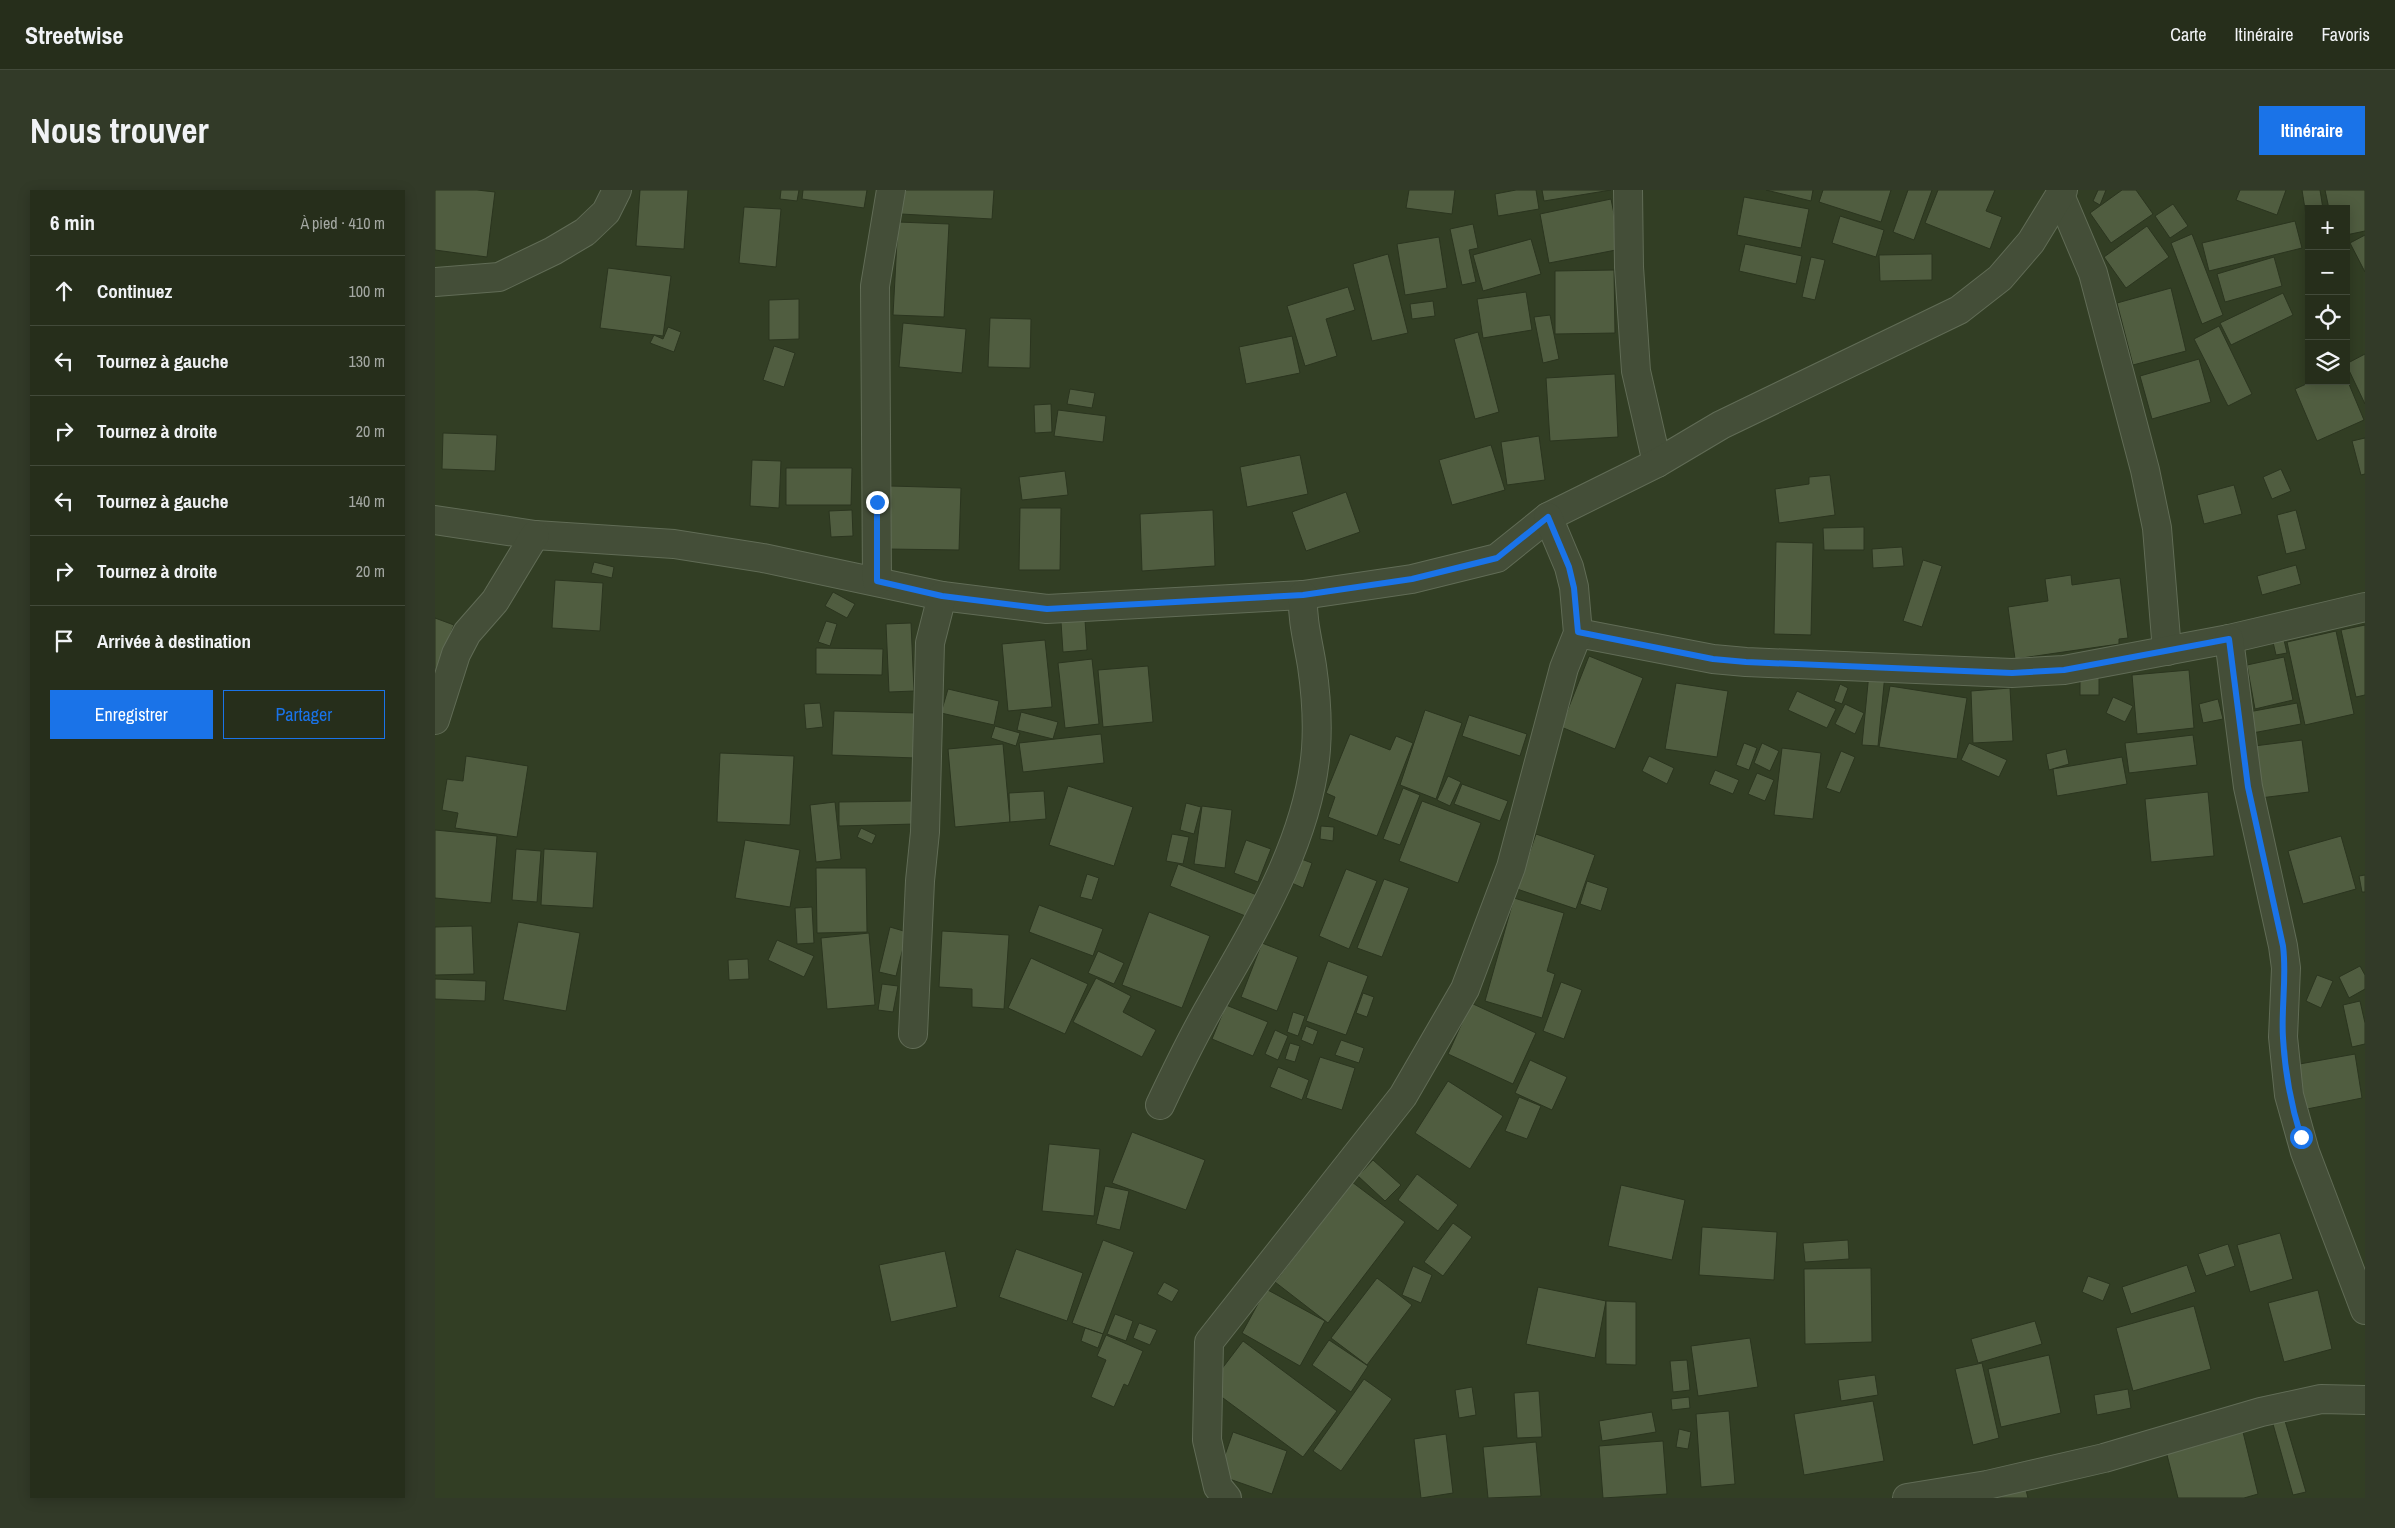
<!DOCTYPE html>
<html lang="fr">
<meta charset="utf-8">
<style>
body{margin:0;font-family:"Archivo Narrow",sans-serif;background:#323a28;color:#f1f3f6}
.controls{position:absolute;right:15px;top:15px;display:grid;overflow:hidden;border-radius:0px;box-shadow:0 2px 12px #0003}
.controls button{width:45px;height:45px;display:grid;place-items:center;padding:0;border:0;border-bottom:1px solid #424a3a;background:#262e1b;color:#f1f3f6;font:25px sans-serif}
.stop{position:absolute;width:15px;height:15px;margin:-11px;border:4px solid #1a73e8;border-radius:50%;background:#fff}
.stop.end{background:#1a73e8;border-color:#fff;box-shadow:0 1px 5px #0008}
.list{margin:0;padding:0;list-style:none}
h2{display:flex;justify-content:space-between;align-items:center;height:65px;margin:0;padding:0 20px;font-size:21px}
h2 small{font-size:16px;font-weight:400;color:#a4a8a3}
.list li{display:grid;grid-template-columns:32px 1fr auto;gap:15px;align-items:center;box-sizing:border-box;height:70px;padding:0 20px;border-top:1px solid #424a3a}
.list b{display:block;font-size:19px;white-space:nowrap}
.list em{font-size:16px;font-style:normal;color:#a4a8a3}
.actions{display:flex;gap:10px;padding:15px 20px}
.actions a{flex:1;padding:11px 0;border:1px solid #1a73e8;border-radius:0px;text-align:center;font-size:18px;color:#1a73e8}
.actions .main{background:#1a73e8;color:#fff}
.icon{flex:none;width:28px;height:28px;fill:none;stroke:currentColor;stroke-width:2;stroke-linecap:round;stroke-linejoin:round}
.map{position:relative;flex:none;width:1930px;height:1308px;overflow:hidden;border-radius:0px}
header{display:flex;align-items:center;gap:30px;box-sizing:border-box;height:70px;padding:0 25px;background:#262e1b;border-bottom:1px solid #424a3a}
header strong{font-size:24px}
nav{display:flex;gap:28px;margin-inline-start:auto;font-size:18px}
.intro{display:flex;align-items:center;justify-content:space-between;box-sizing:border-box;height:120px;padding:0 30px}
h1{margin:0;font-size:35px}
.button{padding:12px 22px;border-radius:0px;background:#1a73e8;color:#fff;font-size:18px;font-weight:700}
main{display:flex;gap:30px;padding:0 30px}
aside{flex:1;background:#262e1b;border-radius:0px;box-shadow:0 2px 12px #0003}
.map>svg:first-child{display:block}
</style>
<header>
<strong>Streetwise</strong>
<nav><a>Carte</a><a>Itinéraire</a><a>Favoris</a></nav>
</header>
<div class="intro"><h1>Nous trouver</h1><a class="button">Itinéraire</a></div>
<main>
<aside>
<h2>6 min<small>À pied · 410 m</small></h2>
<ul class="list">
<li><svg class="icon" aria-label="ahead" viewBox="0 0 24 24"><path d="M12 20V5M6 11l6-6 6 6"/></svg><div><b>Continuez</b></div><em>100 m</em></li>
<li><svg class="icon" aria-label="left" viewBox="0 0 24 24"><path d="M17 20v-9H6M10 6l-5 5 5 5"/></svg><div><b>Tournez à gauche</b></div><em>130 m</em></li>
<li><svg class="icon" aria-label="right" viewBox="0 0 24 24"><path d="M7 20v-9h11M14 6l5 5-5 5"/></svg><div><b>Tournez à droite</b></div><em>20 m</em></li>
<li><svg class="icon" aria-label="left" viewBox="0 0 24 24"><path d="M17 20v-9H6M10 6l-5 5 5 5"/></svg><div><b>Tournez à gauche</b></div><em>140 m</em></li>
<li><svg class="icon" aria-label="right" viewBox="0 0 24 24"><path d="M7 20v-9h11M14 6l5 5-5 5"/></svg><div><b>Tournez à droite</b></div><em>20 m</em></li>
<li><svg class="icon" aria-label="arrive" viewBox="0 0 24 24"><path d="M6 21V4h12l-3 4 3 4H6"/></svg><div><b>Arrivée à destination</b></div></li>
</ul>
<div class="actions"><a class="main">Enregistrer</a><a>Partager</a></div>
</aside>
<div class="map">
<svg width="1930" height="1308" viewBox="0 0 1930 1308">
<rect width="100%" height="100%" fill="#323e24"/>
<g fill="#505d40" stroke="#2b351f">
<polygon points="0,0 42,0 60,2 52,67 0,60"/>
<polygon points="205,0 253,0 249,59 201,56"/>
<polygon points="346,0 364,0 362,11 345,9"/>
<polygon points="368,0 432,0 429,18 367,9"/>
<polygon points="468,0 559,0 557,29 466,24"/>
<polygon points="974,0 1020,0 1017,24 971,18"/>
<polygon points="1081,0 1101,0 1104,19 1063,26 1060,4"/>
<polygon points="1107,0 1176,0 1109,11"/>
<polygon points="1331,0 1378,0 1376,11"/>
<polygon points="1388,0 1456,0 1446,32 1384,12"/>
<polygon points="1473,0 1497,0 1479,50 1458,42"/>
<polygon points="1503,0 1560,0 1551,21 1567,27 1555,59 1490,33"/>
<polygon points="1663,0 1671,0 1665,15 1658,11"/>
<polygon points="1687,0 1701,0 1718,24 1676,53 1655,23"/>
<polygon points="1805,0 1851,0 1842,25 1801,10"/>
<polygon points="1867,0 1885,0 1888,19 1874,19 1874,44"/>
<polygon points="1890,0 1930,0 1930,41 1911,45 1911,19 1894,19"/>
<polygon points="1309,7 1374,19 1366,58 1302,45"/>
<polygon points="1176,9 1186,59 1114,73 1105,24"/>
<polygon points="1738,14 1753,36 1735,48 1720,26"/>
<polygon points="309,17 346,19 341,77 304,73"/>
<polygon points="1405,26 1449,40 1441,67 1397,53"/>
<polygon points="1860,31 1867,58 1774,81 1767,53"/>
<polygon points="463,32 514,34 509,127 458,125"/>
<polygon points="1038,34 1043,58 1034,60 1041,92 1027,95 1015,39"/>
<polygon points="1712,36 1734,67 1691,98 1669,67"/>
<polygon points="1757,44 1788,125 1767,134 1736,53"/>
<polygon points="1930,45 1930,82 1915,53"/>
<polygon points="1004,47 1012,98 970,105 962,54"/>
<polygon points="1096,49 1106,84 1048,101 1038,65"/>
<polygon points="1310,54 1367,66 1361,94 1304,81"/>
<polygon points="953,64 973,143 937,151 918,74"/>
<polygon points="1497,64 1497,90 1445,91 1444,65"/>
<polygon points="1376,67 1390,70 1380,110 1367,107"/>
<polygon points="1839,67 1847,96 1790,112 1782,84"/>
<polygon points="173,78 236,86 228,146 165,138"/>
<polygon points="1179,80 1180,143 1120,144 1120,81"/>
<polygon points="913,97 920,120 891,129 902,166 870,176 852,116"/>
<polygon points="1736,98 1751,161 1698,175 1682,113"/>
<polygon points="1091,102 1097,140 1048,148 1042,109"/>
<polygon points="1848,103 1858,125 1796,155 1785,133"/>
<polygon points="364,109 364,149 334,150 334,110"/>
<polygon points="998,111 1000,126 977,129 975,114"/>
<polygon points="1115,125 1124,169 1108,173 1099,127"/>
<polygon points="555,128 596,129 595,178 553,177"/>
<polygon points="468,133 531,139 527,183 464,177"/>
<polygon points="1784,136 1817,204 1793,216 1759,149"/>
<polygon points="233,137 246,142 239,162 215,153 219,145 228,149"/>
<polygon points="1043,142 1064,222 1040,229 1019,149"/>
<polygon points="857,146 865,183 811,194 804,157"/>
<polygon points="339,156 360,163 349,197 328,190"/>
<polygon points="1930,164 1930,214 1911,174"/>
<polygon points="1764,169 1776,212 1717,229 1705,186"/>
<polygon points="1180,184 1183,247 1115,251 1111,188"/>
<polygon points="1911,187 1929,230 1882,251 1860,199 1878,191 1911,191"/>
<polygon points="635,199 660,203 657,218 632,214"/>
<polygon points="616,214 617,242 600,243 599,215"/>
<polygon points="623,220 671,226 668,252 619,246"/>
<polygon points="8,243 62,245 60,281 7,279"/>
<polygon points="1104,246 1110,290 1072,295 1066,252"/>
<polygon points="1930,248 1930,284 1926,285 1917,251"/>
<polygon points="1056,255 1070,300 1017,315 1004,270"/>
<polygon points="865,265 873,304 812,317 805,277"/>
<polygon points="317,270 346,271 344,318 315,316"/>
<polygon points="351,278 417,278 416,315 351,315"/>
<polygon points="1846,279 1856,301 1837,309 1828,287"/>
<polygon points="630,281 633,305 587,310 584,287"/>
<polygon points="1395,285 1400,325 1344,333 1340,299 1374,294 1374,287"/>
<polygon points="1799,295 1807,324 1769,334 1762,305"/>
<polygon points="455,296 526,298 524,360 453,359"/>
<polygon points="911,302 925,342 871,361 857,322"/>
<polygon points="585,318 626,318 625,380 584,380"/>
<polygon points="417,320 418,346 396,347 394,321"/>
<polygon points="778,320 780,376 707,381 705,324"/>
<polygon points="1861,320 1871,359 1851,364 1842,325"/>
<polygon points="1429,337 1429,360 1389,360 1388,338"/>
<polygon points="1341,352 1378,353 1376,445 1339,444"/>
<polygon points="1467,357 1469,376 1438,378 1437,359"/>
<polygon points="1488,370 1507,376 1487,437 1468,431"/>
<polygon points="159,372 179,377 177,388 156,383"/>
<polygon points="1861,375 1866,394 1827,405 1822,386"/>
<polygon points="1636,385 1637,395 1685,388 1693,448 1684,449 1684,454 1580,469 1573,417 1613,411 1610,389"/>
<polygon points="120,390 168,393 165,441 117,438"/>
<polygon points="398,402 420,414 412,428 390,416"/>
<polygon points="0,428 19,435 0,483"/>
<polygon points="650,430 652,460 628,462 626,432"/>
<polygon points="391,431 402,434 395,456 383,452"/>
<polygon points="476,433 479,501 454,502 451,434"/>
<polygon points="1930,435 1930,505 1921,507 1906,440"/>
<polygon points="1901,441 1919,524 1870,535 1852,452"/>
<polygon points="610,450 617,517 573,521 567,454"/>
<polygon points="1849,450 1852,463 1841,465 1838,452"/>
<polygon points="381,458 448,459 447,485 381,484"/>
<polygon points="1154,466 1208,488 1180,559 1126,537"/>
<polygon points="1849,467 1858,510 1820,519 1812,475"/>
<polygon points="657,469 664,534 630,538 623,473"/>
<polygon points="713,476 718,532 668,537 663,480"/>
<polygon points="1754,480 1759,538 1702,544 1697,485"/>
<polygon points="1434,483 1450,484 1443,556 1427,555"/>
<rect x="1645" y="487" width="19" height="18"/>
<polygon points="1241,493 1293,501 1282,567 1230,559"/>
<polygon points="1405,494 1413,498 1407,514 1399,511"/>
<polygon points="1455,496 1532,508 1522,569 1444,557"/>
<polygon points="1575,498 1578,551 1538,553 1536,501"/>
<polygon points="513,499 564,511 559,535 506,523"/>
<polygon points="1362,501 1401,519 1392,538 1353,520"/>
<polygon points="1678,507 1698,516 1690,532 1671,523"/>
<polygon points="1783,509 1788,529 1768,533 1764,514"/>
<polygon points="385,513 388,537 371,539 369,514"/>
<polygon points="1862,513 1866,534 1812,544 1808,523"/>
<polygon points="1410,514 1429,523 1420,544 1400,534"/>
<polygon points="990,520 1027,533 1001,609 965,595"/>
<polygon points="399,521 482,523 481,568 397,565"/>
<polygon points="586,522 623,532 618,549 582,540"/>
<polygon points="1034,525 1092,544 1085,566 1027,546"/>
<polygon points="560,536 585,543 581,556 556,548"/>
<polygon points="666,544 669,573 588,582 584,553"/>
<polygon points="915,544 955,560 961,546 978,553 942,646 893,627 900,607 891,603"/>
<polygon points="1758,545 1762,575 1694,583 1690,553"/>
<polygon points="1867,550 1874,602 1825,608 1819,556"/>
<polygon points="1309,553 1322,558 1314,580 1301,575"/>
<polygon points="1327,553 1344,561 1335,581 1319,573"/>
<polygon points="1534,553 1572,570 1564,587 1526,570"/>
<polygon points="568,554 575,632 520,637 513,559"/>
<polygon points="1347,558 1386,563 1378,629 1339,625"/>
<polygon points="1631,559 1634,574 1614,580 1611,564"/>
<polygon points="1406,561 1420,567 1405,603 1391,598"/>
<polygon points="285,563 359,566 355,635 282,632"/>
<polygon points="31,566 93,576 82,647 20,638 23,623 7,620 12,589 28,591"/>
<polygon points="1214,566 1239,578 1232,594 1207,581"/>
<polygon points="1687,567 1692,594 1622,606 1618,579"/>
<polygon points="1280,580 1304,590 1298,604 1274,594"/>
<polygon points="1322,583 1339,590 1330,611 1313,604"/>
<polygon points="1013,586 1026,592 1015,616 1002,610"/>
<polygon points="1027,594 1073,611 1065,631 1019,614"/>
<polygon points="633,596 698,617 679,676 614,655"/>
<polygon points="968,598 985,605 965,655 948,649"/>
<polygon points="609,601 611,629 575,632 574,603"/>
<polygon points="1773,602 1779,666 1716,672 1710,609"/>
<polygon points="479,611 480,634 404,636 404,612"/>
<polygon points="987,611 1046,633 1023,693 964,671"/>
<polygon points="400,612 406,669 381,672 375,615"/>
<polygon points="751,613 766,617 759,644 745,640"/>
<polygon points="767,616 797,620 790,678 759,674"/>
<polygon points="886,636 899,637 898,651 885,649"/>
<polygon points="426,638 441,645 437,654 422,647"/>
<polygon points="0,640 62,646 56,713 0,708"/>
<polygon points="737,644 754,647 748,674 731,671"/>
<polygon points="1101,644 1160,665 1141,719 1082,699"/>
<polygon points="1906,646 1921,699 1868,714 1853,661"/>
<polygon points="310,650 365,660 355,717 300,708"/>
<polygon points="811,650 836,659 823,692 799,683"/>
<polygon points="81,659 106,661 102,712 77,710"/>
<polygon points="109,659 162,662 158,718 106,715"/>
<polygon points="861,667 877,673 868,698 852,691"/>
<polygon points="743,674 822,705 813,727 735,696"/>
<polygon points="381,678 431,678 432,742 382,743"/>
<polygon points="911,679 942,691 914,759 884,746"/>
<polygon points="652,684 664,688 657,710 645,707"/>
<polygon points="1930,685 1930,702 1927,702 1924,686"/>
<polygon points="949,689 974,698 947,767 922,758"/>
<polygon points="1152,691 1173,698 1166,721 1145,714"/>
<polygon points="1079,708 1129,723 1112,781 1120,784 1107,828 1050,811"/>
<polygon points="604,715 668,739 658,766 594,742"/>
<polygon points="377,717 379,753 362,754 360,718"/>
<polygon points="714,722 775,746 747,818 687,795"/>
<polygon points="83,732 145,743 131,821 68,810"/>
<polygon points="37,736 39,784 0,785 0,737"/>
<polygon points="455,737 472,742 461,786 444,782"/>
<polygon points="507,741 574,745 569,819 537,817 537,799 504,797"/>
<polygon points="434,743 440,815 392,819 386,748"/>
<polygon points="342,750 379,766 369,787 333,770"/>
<polygon points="827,753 863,767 842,821 806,807"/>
<polygon points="663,761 689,773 679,794 653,783"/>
<polygon points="596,768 653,794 630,844 573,818"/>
<polygon points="313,769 314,789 294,790 293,770"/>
<polygon points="893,771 933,786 911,845 871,831"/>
<polygon points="1925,776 1930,785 1930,799 1914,808 1904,787"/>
<polygon points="1882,785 1898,791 1886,818 1871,811"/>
<polygon points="661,788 696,806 688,822 721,840 707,867 638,832"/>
<polygon points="0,789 51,791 50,811 0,809"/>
<polygon points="1126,792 1147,800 1129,849 1108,841"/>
<polygon points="447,794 463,796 458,822 443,820"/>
<polygon points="928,803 939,807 932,827 921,823"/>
<polygon points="1925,811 1930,833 1930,854 1917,857 1908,815"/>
<polygon points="1036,813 1101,843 1078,894 1013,864"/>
<polygon points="791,815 833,832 818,866 777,849"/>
<polygon points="858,822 870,826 863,846 852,842"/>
<polygon points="871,836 883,841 878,855 866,850"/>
<polygon points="840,840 853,846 843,870 830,864"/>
<polygon points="906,850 929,858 924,873 900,865"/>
<polygon points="855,853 865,856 860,872 850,869"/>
<polygon points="1920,864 1927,908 1867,920 1859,875"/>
<polygon points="885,867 920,878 907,920 871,908"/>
<polygon points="1095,870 1132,887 1117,920 1080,903"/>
<polygon points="843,877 874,890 867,910 835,897"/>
<polygon points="1013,891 1068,926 1035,979 980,943"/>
<polygon points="1084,907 1106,916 1092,949 1070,941"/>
<polygon points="697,942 770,970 751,1020 677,993"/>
<polygon points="614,954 665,959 659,1026 607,1021"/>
<polygon points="938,970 966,995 950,1011 923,986"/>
<polygon points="982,984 1023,1015 1003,1041 963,1010"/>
<polygon points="917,992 970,1032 893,1133 840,1092"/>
<polygon points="1186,995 1250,1010 1237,1070 1173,1056"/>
<polygon points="670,996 694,1001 685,1040 661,1034"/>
<polygon points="1018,1033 1037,1047 1008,1086 989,1072"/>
<polygon points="1267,1037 1342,1042 1339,1090 1264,1085"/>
<polygon points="1845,1043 1858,1089 1815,1102 1802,1055"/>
<polygon points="668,1050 699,1062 668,1144 637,1133"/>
<polygon points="1413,1050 1414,1069 1370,1072 1368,1053"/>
<polygon points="1793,1054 1800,1076 1771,1086 1763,1064"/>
<polygon points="581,1059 648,1083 632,1131 564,1107"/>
<polygon points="510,1061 522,1117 456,1132 444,1075"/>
<polygon points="1752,1075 1761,1102 1696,1124 1687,1097"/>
<polygon points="978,1076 997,1085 986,1113 967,1105"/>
<polygon points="1436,1078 1437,1152 1370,1154 1369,1079"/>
<polygon points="1653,1086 1675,1094 1668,1111 1647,1102"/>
<polygon points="942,1088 977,1115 932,1175 896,1148"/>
<polygon points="729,1092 744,1100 737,1112 722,1104"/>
<polygon points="1103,1097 1171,1111 1160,1168 1091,1154"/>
<polygon points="831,1099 890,1131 865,1176 807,1143"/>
<polygon points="1883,1100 1897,1159 1849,1172 1833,1113"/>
<polygon points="1171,1111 1201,1112 1201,1175 1171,1174"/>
<polygon points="1759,1116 1776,1179 1698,1201 1681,1138"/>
<polygon points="680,1124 698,1131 691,1151 672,1144"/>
<polygon points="1600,1131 1607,1154 1543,1173 1536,1149"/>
<polygon points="704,1133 722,1140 715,1155 698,1148"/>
<polygon points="650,1138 668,1144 663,1158 646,1151"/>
<polygon points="671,1145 708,1161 693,1196 689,1194 679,1217 656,1207 671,1170 662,1166"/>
<polygon points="1315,1148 1323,1197 1263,1206 1256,1156"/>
<polygon points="894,1150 933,1176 916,1202 877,1175"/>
<polygon points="808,1151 902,1221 868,1267 773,1197"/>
<polygon points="1614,1165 1626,1223 1566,1237 1553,1179"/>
<polygon points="1252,1170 1255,1200 1238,1202 1235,1171"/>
<polygon points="1547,1173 1564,1248 1538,1255 1520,1179"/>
<polygon points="1440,1185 1443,1205 1406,1211 1403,1190"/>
<polygon points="929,1189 957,1209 906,1281 878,1261"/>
<polygon points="1037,1197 1041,1225 1024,1228 1020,1200"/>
<polygon points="1693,1199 1696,1218 1662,1225 1659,1205"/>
<polygon points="1104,1201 1107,1247 1082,1248 1079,1203"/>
<polygon points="1254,1207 1255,1218 1237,1220 1236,1209"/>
<polygon points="1438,1211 1449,1271 1369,1285 1359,1224"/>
<polygon points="1294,1221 1300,1294 1266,1297 1261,1224"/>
<polygon points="1217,1222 1221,1242 1167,1251 1164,1231"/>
<polygon points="1848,1224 1871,1302 1858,1305 1836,1227"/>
<polygon points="1244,1239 1256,1242 1253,1259 1241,1257"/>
<polygon points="798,1242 852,1261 837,1304 783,1285"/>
<polygon points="1808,1242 1823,1304 1809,1308 1743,1308 1731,1261"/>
<polygon points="1011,1244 1018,1303 986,1308 979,1249"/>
<polygon points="1228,1251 1232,1304 1168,1308 1164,1256"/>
<polygon points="1101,1252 1106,1306 1053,1308 1048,1257"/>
<polygon points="1590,1296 1593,1308 1544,1308"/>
</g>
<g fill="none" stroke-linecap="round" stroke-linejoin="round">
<g stroke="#616c56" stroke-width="30">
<g id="street">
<polyline points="1193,0 1194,77 1201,181 1222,273"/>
<polyline points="1625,5 1658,83 1710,280 1722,338 1732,461"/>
<polyline points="0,92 64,87 118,61 150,42 171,22 182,0"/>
<polyline points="0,330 100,345 239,354 328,368 507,406 612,419 868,405 977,389 1062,368 1113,327 1222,273 1286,235 1524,120 1565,88 1596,52 1628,0"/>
<polyline points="442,391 440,96 456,0"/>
<polyline points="1143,443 1278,469 1311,472 1577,483 1629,480 1794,449 1930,417"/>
<polyline points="1794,449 1813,597 1848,756 1851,778 1848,847 1854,905 1870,962 1930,1120"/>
<polyline points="0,530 21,464 32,443 60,411 100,345"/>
<polyline points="478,844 485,691 490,642 495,453 507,406"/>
<path d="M725,915C741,881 758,846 777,813C821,736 874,650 881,559C883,531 881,504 877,476C873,451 867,431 868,405"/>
<polyline points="792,1308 783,1297 772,1250 774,1152 968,906 1030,799 1076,677 1129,478 1143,443 1139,397 1134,377 1113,327"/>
<polyline points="1472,1308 1552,1295 1669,1268 1826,1222 1886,1209 1930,1210"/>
</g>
</g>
<use href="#street" stroke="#444e38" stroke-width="28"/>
</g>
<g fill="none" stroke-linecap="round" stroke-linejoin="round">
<path stroke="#1a73e8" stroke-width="6" d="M442,312V391L507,406L612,419L868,405L977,389L1062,368L1113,327L1134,377L1139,398L1143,442L1278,469L1311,472L1577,483L1629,480L1794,449L1813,597L1848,756C1852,787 1846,817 1848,848C1850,882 1856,915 1866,947"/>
</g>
</svg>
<div class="controls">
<button>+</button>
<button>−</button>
<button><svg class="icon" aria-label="locate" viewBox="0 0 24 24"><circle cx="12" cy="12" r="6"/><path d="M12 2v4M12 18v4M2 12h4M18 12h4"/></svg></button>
<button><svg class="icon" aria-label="layers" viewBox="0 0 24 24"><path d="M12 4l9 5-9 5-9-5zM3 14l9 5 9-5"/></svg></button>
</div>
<div class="stop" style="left:1866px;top:947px"></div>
<div class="stop end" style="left:442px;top:312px"></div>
</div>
</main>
